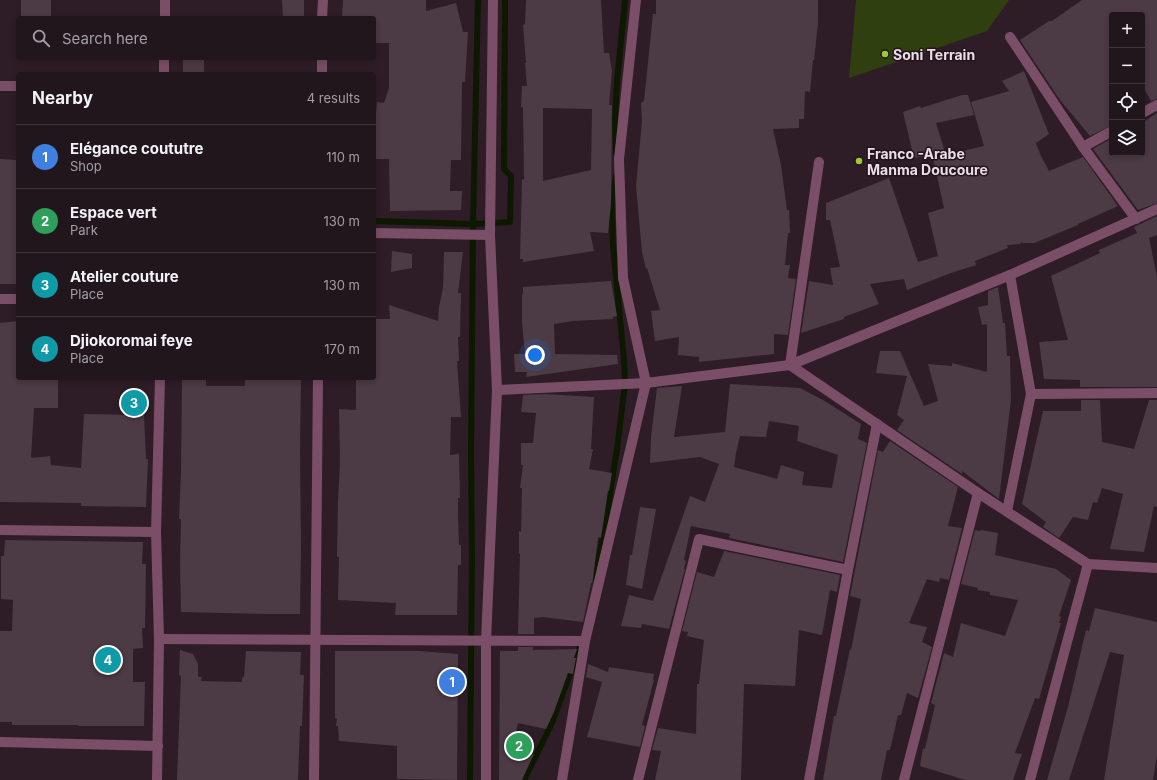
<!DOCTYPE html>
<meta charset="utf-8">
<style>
body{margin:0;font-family:Inter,sans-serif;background:#2a1f26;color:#f1f3f6}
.controls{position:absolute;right:12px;top:12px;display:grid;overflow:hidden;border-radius:4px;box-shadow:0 2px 6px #0003}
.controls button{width:36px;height:36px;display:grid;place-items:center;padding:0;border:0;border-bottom:1px solid #3f353b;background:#22161d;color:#f1f3f6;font:20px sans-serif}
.you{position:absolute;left:535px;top:355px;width:14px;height:14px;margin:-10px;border:3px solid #fff;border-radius:50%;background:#1a73e8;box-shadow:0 0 0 6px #1a73e833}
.badge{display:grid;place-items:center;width:26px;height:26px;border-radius:50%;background:#8c9099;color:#fff;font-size:13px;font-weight:700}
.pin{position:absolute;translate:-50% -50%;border:2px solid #fff;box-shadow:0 1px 4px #0006}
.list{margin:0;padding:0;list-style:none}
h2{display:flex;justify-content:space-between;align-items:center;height:52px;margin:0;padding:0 16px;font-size:17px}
h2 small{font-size:13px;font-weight:400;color:#a29fa4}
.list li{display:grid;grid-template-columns:26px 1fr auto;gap:12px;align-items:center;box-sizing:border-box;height:64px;padding:0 16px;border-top:1px solid #3f353b}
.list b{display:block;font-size:15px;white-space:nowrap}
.list p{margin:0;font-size:13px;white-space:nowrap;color:#a29fa4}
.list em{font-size:13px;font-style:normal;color:#a29fa4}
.icon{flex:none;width:22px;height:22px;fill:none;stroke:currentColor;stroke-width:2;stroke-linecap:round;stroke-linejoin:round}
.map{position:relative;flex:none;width:1157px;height:780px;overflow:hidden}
.search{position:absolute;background:#22161d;box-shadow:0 2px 6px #0003;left:16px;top:16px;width:360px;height:44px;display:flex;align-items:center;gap:10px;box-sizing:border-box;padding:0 14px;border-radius:4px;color:#a29fa4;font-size:15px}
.panel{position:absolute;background:#22161d;box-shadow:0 2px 6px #0003;left:16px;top:72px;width:360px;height:308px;border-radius:4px}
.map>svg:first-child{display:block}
</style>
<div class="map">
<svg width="1157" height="780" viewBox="0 0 1157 780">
<rect width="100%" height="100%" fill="#2e1d27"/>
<polygon fill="#2f3f10" points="856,0 1009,0 987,31 849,78"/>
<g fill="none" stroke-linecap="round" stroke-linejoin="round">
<g stroke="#0d1800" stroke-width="6">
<polyline points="616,153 615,119 617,82 625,0"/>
<polyline points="374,221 473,224 510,222 511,176 504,169 505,0"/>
<polyline points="595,578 606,520 617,449 625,384 624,360 613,246 612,214 616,176"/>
<polyline points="470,780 472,558 471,453 473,224 478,0"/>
<polyline points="524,780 552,723 580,647"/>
</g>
</g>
<g fill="#4c3a44" fill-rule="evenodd">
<rect x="21" y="0" width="30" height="18"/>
<polygon points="282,0 304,0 304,18 283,18"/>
<polygon points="343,0 426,0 426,11 456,3 463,32 468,32 465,82 462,82 461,160 451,160 450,191 462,191 461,210 390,211 389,159 374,159 375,123 377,102 384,103 389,88 389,43 374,43 374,18 342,18"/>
<path d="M526,0H601L604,53H609L612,71L609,105H612L611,204L608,233L590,232L594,251L523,262V259H520L522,179L524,180L523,107H521L522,86H527L525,63H526L523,25L525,24ZM543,108L592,109L591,170L543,181Z"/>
<polygon points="656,0 818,0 818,23 814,60 813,60 810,92 805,91 804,119 799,119 799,128 773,129 781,165 787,210 789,210 790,233 788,233 785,265 790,265 788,278 796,279 788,335 774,334 774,354 699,362 699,357 678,355 679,337 655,341 651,311 660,310 647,268 646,269 642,252 636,186 642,121 641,103 644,101 653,14 656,14"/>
<polygon points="1082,0 1157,0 1157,99 1151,101 1142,85 1142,15 1112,15 1112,125 1090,136 1060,100 1020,40 1049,21 1052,21"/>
<rect x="183" y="58" width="21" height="16"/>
<polygon points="1024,71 1049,134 1036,143 1041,156 1049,171 1083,157 1118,206 1078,224 1078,225 1034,243 1023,243 1022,242 1020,244 1007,245 1008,248 975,261 976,265 951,273 907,290 904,279 870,284 879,304 844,317 844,319 801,333 809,281 833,285 830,268 840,267 830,220 826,220 826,203 889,178 918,262 938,256 928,213 944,208 933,158 984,146 971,102 1009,91 1002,81"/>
<polygon points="962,95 968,95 974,115 936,123 945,152 914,158 903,112 920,106 921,108"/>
<polygon points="1157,113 1157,203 1138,210 1093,149 1112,138 1112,153 1142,153 1142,123"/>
<polygon points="0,159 18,160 18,284 0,284"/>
<polygon points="1157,216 1157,235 1149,238 1157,277 1157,387 1080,387 1080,380 1044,379 1039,342 1068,340 1051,276 1100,253 1099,250 1137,233 1134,227"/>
<polygon points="392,251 412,254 412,268 391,272"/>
<polygon points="444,252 463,252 458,293 461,293 460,337 458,337 459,361 457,361 461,417 451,417 450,455 459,454 460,498 458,498 458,515 459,545 461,545 461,565 458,565 457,615 395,615 396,603 338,600 339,557 337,557 338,501 340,463 339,409 356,410 356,378 374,378 374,319 390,319 389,305 438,321 439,307 443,288"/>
<polygon points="611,281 617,316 613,317 613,319 573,321 554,324 555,354 617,355 618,364 526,377 527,372 515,372 514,354 525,354 522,322 522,294 523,294 523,287"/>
<polygon points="998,287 1003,323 1005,323 1007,356 1010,356 1011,400 999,499 962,471 962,474 897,430 904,420 897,415 907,376 876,373 880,351 900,351 924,406 938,401 928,364 952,366 952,363 987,372 987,324 982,325 978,307 988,305 988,291"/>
<polygon points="18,321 18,378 58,378 58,408 34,408 31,458 50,456 51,465 81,468 84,414 144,415 146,459 148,459 146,507 81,506 81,503 0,502 0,323"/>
<polygon points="182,378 206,378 206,386 245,386 245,378 301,378 300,451 301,547 300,614 266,614 181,612 180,563 181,519 179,519 181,471"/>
<path d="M730,384L800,388L823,400L861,424L858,439L867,443L843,562L729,538L730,534L691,526L684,560L686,561L684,569H685L669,629L642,624L641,628L621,626L629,595L653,601L690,496L705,502L719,464L700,457L650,463L651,437L657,388L682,386L674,437L725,432ZM769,421L799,426L797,441L838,455L832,488L802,485L804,472L781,465L777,479L734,467L736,453L740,436L766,437Z"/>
<polygon points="545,394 594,397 591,449 593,449 589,469 612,473 609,491 608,491 601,538 598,537 593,579 592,583 591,583 583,622 543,617 534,618 534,634 518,634 520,554 519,554 519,531 521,532 522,488 520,488 523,465 521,465 521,443 533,443 536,413 521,412 523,395"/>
<polygon points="1081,400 1100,400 1102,442 1134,449 1149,400 1157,400 1157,507 1154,506 1144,552 1110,549 1123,494 1102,488 1097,503 1093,502 1088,520 1073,517 1059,538 1043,527 1046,522 1022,504 1043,411 1081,411"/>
<polygon points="890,441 958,487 948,526 962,528 949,580 940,578 939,582 927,579 909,623 927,627 922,642 932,647 918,698 907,693 901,715 898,715 890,750 887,750 881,780 823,780 834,716 836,716 850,649 851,650 861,599 850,596 878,450 883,452"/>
<polygon points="640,507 656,509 642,589 626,585 630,555 632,555"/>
<polygon points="975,530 980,531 981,530 998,533 995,555 1056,569 1071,580 1059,616 1061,617 1059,623 1061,623 1039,699 1035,698 1015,753 1022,754 1013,780 965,780 920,766 923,748 925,749 935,705 931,703 944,653 953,657 961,623 1005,636 1018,600 990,595 990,592 977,590 978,588 961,584"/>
<polygon points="5,540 143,542 142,564 146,564 145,628 142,628 143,648 133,649 133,682 145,682 144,726 78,726 78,725 12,725 12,722 0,722 0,631 12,631 13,600 1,599 1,556 4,556"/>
<polygon points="724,551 840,575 837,592 830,590 822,635 799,630 795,686 744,684 741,780 655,780 661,751 652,750 658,728 696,734 697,684 699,684 704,640 687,636 688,632 682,631 697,572 714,577"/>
<polygon points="1095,608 1157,622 1157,755 1153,780 1104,780 1124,655 1110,652 1069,780 1047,780 1068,707 1086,630 1089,631"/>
<polygon points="518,647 533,647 533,650 577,649 574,658 576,658 573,674 568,673 554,712 546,729 518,723 512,749 534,754 522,780 499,780 500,651 518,651"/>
<polygon points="180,650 193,654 198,664 198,677 202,677 201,681 242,682 242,678 244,677 246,651 301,652 300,675 304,675 302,726 300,726 298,780 177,780 181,676 179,675"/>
<polygon points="335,651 419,651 458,654 457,780 397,779 397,746 339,741 338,726 336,726 337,718 335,718"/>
<polygon points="588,664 608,672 609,667 654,674 653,680 654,680 642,725 645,726 640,747 587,737 602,682 586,677"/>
</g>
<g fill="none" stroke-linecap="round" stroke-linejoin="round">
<g stroke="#7b4e68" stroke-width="10">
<polyline points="165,18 165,0"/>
<polyline points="322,18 323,0"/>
<polyline points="1010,37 1083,147 1136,219"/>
<polyline points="164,74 164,58"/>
<polyline points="322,74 322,58"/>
<polyline points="0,86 18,86"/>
<polyline points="1142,113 1157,105"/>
<polyline points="1083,147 1112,131"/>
<polyline points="819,162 790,365 978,493 1088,564 1157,568"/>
<polyline points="374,233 490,235"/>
<polyline points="0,299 18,299"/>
<polyline points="497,390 646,383 790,365 1010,275 1157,209"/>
<polyline points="1031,394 1157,393"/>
<polyline points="1007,511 1031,394 1010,275"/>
<polyline points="0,530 156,532"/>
<polyline points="159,639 585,641"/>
<polyline points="0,742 158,746"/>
<polyline points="157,780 159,639 156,532 160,378"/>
<polyline points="314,780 318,378"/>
<polyline points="486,780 486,641 497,390 490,235 493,0"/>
<polyline points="562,780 585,641 646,383 623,278 619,159 636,0"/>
<polyline points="638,780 699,539 848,570"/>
<polyline points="809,780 848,570 877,424"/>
<polyline points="904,780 978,493"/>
<polyline points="1030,780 1088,564"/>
</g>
</g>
<g fill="#9acb35" stroke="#24141d" stroke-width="1.5">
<circle cx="885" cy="54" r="4"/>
<circle cx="859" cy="161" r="4"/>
</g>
<g text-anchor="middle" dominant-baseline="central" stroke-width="3" stroke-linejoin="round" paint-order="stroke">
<g font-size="14" font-weight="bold" fill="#eadee5" stroke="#24141d" text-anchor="start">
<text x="893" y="54">Soni Terrain</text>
<text x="867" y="153">Franco -Arabe<tspan x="867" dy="16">Manma Doucoure</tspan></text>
</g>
</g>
</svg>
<div class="controls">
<button>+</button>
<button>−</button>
<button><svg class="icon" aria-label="locate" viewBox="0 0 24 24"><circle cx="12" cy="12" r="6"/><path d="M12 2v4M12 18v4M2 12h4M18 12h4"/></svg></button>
<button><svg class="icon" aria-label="layers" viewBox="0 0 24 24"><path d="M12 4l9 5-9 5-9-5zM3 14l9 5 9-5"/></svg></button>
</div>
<div class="you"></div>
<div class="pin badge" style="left:452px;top:682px;background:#3f7fe0">1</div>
<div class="pin badge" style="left:519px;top:746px;background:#2e9e5b">2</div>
<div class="pin badge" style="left:134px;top:403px;background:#0f9aa8">3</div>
<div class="pin badge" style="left:108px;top:660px;background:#0f9aa8">4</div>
<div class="search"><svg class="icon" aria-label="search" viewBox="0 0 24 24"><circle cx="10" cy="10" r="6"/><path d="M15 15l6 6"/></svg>Search here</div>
<section class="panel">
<h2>Nearby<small>4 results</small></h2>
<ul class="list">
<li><span class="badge" style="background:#3f7fe0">1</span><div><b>Elégance coututre</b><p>Shop</p></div><em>110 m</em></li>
<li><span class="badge" style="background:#2e9e5b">2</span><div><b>Espace vert</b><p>Park</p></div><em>130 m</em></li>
<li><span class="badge" style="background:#0f9aa8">3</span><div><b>Atelier couture</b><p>Place</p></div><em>130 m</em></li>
<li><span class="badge" style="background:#0f9aa8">4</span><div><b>Djiokoromai feye</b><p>Place</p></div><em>170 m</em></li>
</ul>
</section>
</div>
